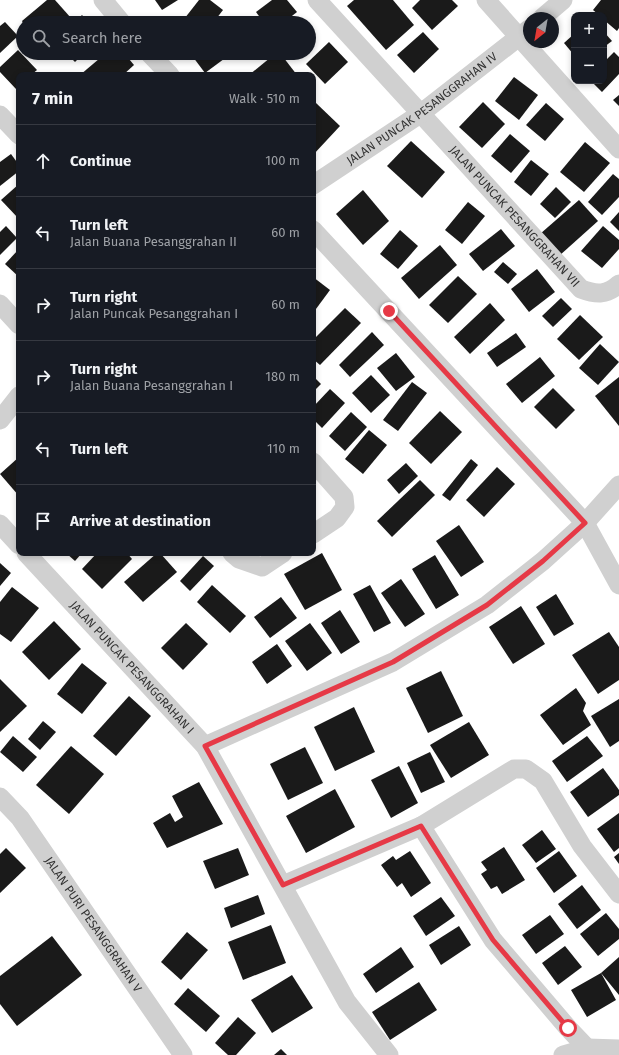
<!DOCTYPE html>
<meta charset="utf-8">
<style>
body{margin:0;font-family:"Fira Sans",sans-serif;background:#20242c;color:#f1f3f6}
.controls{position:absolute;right:12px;top:12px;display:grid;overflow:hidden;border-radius:8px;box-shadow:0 2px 6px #0003}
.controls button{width:36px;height:36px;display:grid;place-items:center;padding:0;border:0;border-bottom:1px solid #363941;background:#171b24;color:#f1f3f6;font:20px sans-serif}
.compass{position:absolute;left:523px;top:12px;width:36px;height:36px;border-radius:50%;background:#171b24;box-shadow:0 2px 6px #0003;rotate:211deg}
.stop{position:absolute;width:12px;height:12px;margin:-9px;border:3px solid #e63946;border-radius:50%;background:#fff}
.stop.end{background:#e63946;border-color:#fff;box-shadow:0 1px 4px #0008}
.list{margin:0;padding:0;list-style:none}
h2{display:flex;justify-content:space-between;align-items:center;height:52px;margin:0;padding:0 16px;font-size:17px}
h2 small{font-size:13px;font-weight:400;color:#9ea1a6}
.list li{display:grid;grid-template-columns:26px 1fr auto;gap:12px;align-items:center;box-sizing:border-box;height:72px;padding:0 16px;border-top:1px solid #363941}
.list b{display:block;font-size:15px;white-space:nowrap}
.list p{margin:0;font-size:13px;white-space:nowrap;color:#9ea1a6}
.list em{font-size:13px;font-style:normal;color:#9ea1a6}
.icon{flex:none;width:22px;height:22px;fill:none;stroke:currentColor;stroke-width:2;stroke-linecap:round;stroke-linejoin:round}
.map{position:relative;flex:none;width:619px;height:1055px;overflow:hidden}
.search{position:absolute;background:#171b24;box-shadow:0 2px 6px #0003;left:16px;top:16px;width:300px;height:44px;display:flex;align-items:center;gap:10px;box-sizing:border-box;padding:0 14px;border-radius:22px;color:#9ea1a6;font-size:15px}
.panel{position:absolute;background:#171b24;box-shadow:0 2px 6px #0003;left:16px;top:72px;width:300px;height:484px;border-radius:8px}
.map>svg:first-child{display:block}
</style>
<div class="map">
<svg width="619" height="1055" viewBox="0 0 619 1055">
<rect width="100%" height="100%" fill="#fff"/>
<g fill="#1a1a1a">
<polygon points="47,0 55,0 71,18 66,23 23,23 22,21"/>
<polygon points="155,0 178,0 162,10"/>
<polygon points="199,0 210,0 223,10 213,23 181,23"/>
<polygon points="272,0 287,0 297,12 283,23 264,23 256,12"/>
<polygon points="354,0 393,0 414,25 386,50 347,6"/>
<polygon points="420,0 452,0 458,6 432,30 412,8"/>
<polygon points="601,0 619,0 619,28 617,31 604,20 604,15 599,15 593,10"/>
<polygon points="82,15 89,23 74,23"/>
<polygon points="5,22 18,36 0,53 0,26"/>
<polygon points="423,32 439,49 414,73 397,55"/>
<polygon points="604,32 612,41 604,47"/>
<polygon points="574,34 574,55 564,43"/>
<polygon points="329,42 348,62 325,84 306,64"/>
<polygon points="18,50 37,70 31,75 19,75 19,87 16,89 0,72 0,67"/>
<polygon points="614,52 619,57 619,74 602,92 591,81 604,81 604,62"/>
<polygon points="66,53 84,53 75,62"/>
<polygon points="106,53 124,53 134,65 123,75 80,75"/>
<polygon points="199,53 232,53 205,73 193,57"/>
<polygon points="276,53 280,53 297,75 249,75"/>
<polygon points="514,77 538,95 519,120 495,101"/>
<polygon points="619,95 619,106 613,100"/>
<polygon points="483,102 505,124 482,148 459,127"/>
<polygon points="316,103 340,126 313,155 313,107"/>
<polygon points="546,103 564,119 545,141 526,125"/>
<polygon points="510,134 530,151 511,173 491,156"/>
<polygon points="411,141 445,172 422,198 387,166"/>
<polygon points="585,142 610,163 584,192 560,172"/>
<polygon points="11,154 19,165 19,171 0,186 0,162"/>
<polygon points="531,160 549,174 531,196 514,182"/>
<polygon points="613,174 619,179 619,197 602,215 588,202"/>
<polygon points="19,184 19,219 1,200"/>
<polygon points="556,187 571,202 555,218 540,204"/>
<polygon points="363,190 389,221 363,245 336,214"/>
<polygon points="579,200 598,221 559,256 540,234"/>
<polygon points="468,202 485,216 462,244 445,230"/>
<polygon points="619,212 619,231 610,222"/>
<polygon points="6,226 17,238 0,255 0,232"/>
<polygon points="603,226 619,240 619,249 602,268 581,251"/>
<polygon points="501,229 515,246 483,271 469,254"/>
<polygon points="400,230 418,246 398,269 380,254"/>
<polygon points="440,245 457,265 419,299 401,278"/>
<polygon points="19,249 19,277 5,264"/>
<polygon points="503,262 517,274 508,284 494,272"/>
<polygon points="537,269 555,292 529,312 511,289"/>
<polygon points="458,276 477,294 448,323 429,305"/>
<polygon points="313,277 330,290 313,313"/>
<polygon points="561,298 572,309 553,327 542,316"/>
<polygon points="490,303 505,320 470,354 454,337"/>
<polygon points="345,308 361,323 320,365 313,359 313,340"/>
<polygon points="580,315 603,337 579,360 557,339"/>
<polygon points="372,332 384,345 350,377 339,365"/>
<polygon points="516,333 526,347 497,367 487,353"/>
<polygon points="600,344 619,362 598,385 579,368"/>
<polygon points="396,353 415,377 396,391 377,368"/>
<polygon points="540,357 555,376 522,403 506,384"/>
<polygon points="371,375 390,395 371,413 352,393"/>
<polygon points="313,376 321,384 313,392"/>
<polygon points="619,377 619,426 595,396"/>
<polygon points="412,382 427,393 398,431 383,420"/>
<polygon points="553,388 575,410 556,429 534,407"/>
<polygon points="330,389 345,403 322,428 313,419 313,407"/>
<polygon points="440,411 462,432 431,464 409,443"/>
<polygon points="351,412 367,427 345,451 329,436"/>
<polygon points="369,430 387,445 363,474 345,459"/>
<polygon points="19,457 19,496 0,474"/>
<polygon points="471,459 478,465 450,501 442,495"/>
<polygon points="406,463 418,476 399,494 387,480"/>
<polygon points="497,467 515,484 484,517 466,500"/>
<polygon points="420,480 435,495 392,537 377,521"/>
<polygon points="459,525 484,562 461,577 436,541"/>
<polygon points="66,553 82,553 75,561"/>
<polygon points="97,553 127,553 132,559 102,589 82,569"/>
<polygon points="157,553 160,553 177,572 143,602 124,582"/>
<polygon points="322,553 342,590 305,610 284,574"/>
<polygon points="435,555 459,595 436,609 412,569"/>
<polygon points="203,556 214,566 190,591 180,581"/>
<polygon points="0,563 11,573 0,586"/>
<polygon points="401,579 425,614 405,627 381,593"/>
<polygon points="212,585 246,616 230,633 197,602"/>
<polygon points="370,585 391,623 374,632 353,594"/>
<polygon points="12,587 39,608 11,642 0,634 0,602"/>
<polygon points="556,594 574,624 554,636 536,607"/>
<polygon points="281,597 297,618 270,638 254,617"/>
<polygon points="521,606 545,644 513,664 489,627"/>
<polygon points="340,610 360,642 341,654 321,623"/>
<polygon points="54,621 81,649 49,680 22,652"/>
<polygon points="186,623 208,644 183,670 161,648"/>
<polygon points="310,623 332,653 307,671 285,641"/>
<polygon points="609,632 619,647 619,680 598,694 572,655"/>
<polygon points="277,644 292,666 267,684 252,662"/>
<polygon points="82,663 107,683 82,714 57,694"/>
<polygon points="441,671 463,716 428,733 406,688"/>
<polygon points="0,679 27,706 0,732"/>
<polygon points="576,688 586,703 583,711 591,725 563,745 540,715"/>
<polygon points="129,696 151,716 116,756 93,736"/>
<polygon points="619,699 619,741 610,747 591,716"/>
<polygon points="354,707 375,752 335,771 314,727"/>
<polygon points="43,721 56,732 40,750 28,739"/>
<polygon points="469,722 489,755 451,778 430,745"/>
<polygon points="13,736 37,757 23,772 0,752"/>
<polygon points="587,736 603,756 567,782 552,761"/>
<polygon points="71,746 104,774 69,814 36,785"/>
<polygon points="305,747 323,783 288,800 270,764"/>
<polygon points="430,752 445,782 421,793 407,763"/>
<polygon points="399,766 418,803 391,818 371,780"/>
<polygon points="603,768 619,790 619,795 588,817 570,792"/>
<polygon points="199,782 223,824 167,848 153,823 170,813 175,822 183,817 172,796"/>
<polygon points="335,789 355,827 306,853 286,816"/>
<polygon points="619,813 619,848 614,852 597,829"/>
<polygon points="542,830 556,849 536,863 522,845"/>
<polygon points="504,847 525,880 502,894 497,886 491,889 481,874 487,870 481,862"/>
<polygon points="6,848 26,868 0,893 0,854"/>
<polygon points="238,848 249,875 215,889 203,861"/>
<polygon points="410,851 431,883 411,897 402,883 397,887 381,865 393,856 396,860"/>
<polygon points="559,851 577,876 554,893 536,868"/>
<polygon points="619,853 619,864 614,857"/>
<polygon points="582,885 601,910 577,929 558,904"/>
<polygon points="258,895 265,914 231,928 224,908"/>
<polygon points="441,897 455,916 426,936 413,916"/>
<polygon points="606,913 619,929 619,939 598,956 580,934"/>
<polygon points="550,915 564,934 536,954 522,935"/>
<polygon points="271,925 286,963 243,980 228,942"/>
<polygon points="459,926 471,945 441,965 429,945"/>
<polygon points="187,932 208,950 181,980 161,962"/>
<polygon points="52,936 82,975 17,1026 0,1004 0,976"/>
<polygon points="565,946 582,967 558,985 542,963"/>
<polygon points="401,947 414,967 376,993 363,974"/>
<polygon points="619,957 619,995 601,973 616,1000 587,1017 571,990 601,973"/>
<polygon points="292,975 313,1008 272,1033 251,1000"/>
<polygon points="419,982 437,1010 390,1040 372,1012"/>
<polygon points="188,988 220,1016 206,1032 174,1004"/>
<polygon points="238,1017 256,1033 236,1055 228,1055 215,1043"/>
<polygon points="281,1049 287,1055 274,1055"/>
</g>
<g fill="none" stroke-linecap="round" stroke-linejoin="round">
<g stroke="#d0d0d0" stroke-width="19">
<polyline points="103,0 122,23"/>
<path id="s1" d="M317,0L581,289C597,295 607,295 619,284"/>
<polyline points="486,0 619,149"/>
<polyline points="542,18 563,0"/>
<polyline points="149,53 170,75"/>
<polyline points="0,115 19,135"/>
<path id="s2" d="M313,185L420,114L529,29"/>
<polyline points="313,230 585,523 619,585"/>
<polyline points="0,304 19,325"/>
<polyline points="0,420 19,396"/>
<polyline points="313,462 344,497 345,507 337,518 313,534"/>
<polyline points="0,524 19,545"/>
<path id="s3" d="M26,553L205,746L347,1002L389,1055"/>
<polyline points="232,553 239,559 262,567 283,553"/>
<polyline points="205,746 393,662 487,605 543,561 585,523 619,485"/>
<path id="s4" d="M0,797L20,818L183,1055"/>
<polyline points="421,826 493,940 568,1028 587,1048"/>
<polyline points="283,885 421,826 514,769 526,769 543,781 582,846 619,894"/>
<polyline points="563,1055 587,1048 619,1049"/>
</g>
</g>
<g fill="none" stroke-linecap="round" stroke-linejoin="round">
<polyline stroke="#e63946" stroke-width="5" points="389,311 585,523 543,561 487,605 393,662 205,746 283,885 421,826 493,940 568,1028"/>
</g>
<g text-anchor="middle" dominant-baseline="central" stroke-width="4" stroke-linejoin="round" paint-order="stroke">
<g font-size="12" fill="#333" stroke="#fff">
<text stroke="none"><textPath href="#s2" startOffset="133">JALAN PUNCAK PESANGGRAHAN IV</textPath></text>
<text stroke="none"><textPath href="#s1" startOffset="293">JALAN PUNCAK PESANGGRAHAN VII</textPath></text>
<text stroke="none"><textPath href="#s3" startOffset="156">JALAN PUNCAK PESANGGRAHAN I</textPath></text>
<text stroke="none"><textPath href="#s4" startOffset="158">JALAN PURI PESANGGRAHAN V</textPath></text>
</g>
</g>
</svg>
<div class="controls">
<button>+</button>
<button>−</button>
</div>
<svg class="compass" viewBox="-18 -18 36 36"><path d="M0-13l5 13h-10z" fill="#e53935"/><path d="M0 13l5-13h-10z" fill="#9ea1a6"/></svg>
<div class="stop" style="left:568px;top:1028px"></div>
<div class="stop end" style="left:389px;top:311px"></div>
<div class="search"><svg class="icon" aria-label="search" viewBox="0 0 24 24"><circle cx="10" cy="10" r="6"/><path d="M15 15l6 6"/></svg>Search here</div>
<section class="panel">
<h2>7 min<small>Walk · 510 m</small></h2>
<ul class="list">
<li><svg class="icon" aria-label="ahead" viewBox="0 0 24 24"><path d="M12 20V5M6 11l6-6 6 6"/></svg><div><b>Continue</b></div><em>100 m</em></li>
<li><svg class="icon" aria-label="left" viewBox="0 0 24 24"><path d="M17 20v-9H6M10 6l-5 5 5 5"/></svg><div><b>Turn left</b><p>Jalan Buana Pesanggrahan II</p></div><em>60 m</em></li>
<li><svg class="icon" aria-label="right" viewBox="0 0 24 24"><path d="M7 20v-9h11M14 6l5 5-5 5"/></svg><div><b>Turn right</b><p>Jalan Puncak Pesanggrahan I</p></div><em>60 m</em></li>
<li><svg class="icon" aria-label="right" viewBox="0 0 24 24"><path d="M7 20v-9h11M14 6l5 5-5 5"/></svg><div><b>Turn right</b><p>Jalan Buana Pesanggrahan I</p></div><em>180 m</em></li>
<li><svg class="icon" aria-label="left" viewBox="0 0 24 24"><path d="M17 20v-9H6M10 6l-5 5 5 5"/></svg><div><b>Turn left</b></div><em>110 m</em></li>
<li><svg class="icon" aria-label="arrive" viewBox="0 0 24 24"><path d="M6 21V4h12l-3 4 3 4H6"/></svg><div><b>Arrive at destination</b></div></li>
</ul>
</section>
</div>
